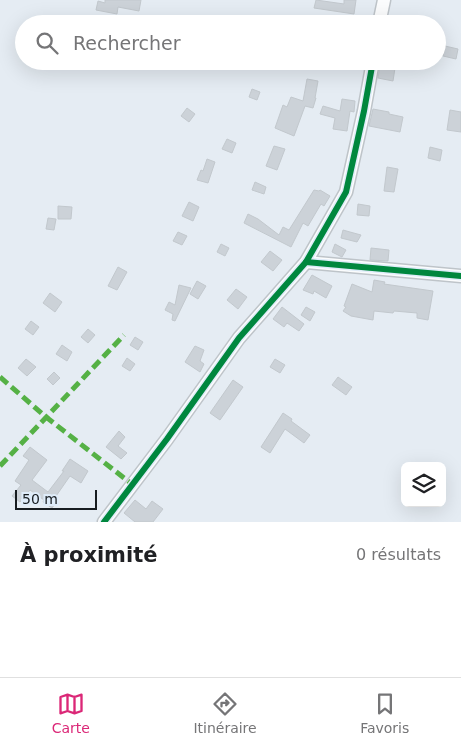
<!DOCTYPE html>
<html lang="fr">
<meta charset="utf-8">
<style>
body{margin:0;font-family:"DejaVu Sans",sans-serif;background:#f6f6f6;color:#202124}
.controls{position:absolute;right:15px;bottom:15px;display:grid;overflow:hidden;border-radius:8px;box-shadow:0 5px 20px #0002}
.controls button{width:45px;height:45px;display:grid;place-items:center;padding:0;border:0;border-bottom:1px solid #e0e0e0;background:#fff;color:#202124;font:25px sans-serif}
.scale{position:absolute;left:15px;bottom:12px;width:82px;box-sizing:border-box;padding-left:5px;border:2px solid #171c20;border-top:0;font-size:14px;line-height:18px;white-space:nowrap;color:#171c20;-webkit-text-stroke:4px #dfecf9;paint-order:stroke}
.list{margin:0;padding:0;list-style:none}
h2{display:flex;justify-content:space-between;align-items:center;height:65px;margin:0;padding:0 20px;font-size:21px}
h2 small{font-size:16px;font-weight:400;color:#757577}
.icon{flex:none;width:28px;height:28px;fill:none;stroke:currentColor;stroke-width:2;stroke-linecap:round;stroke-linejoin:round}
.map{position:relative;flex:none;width:461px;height:522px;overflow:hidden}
.search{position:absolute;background:#fff;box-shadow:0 5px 20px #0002;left:15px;right:15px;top:15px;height:55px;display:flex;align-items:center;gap:12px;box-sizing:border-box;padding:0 18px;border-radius:28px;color:#757577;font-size:19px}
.sheet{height:155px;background:#fff}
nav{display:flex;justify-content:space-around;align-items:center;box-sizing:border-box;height:70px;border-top:1px solid #e0e0e0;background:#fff;font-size:14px;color:#757577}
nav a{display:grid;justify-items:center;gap:2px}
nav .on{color:#db2777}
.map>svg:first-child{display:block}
</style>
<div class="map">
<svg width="461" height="522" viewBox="0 0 461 522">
<rect width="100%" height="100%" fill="#e5ecf3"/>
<g fill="#ccd2d8" stroke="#c2c8cd">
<polygon points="105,0 141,0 139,11 118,7 117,14 96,10 98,1 105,3"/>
<polygon points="316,0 344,4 344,0 356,0 354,14 314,8"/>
<polygon points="445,46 458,49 456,59 443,56"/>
<polygon points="380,66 395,68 393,81 378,78"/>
<polygon points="307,79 318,81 315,98 316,98 313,108 305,106 294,136 275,128 283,105 287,107 291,97 303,101"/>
<polygon points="252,89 260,92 257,100 249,97"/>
<polygon points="342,99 355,101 354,112 350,111 347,131 333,129 335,118 320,114 323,106 340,111"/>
<polygon points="187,108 195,114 189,122 181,116"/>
<polygon points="373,109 389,112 389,114 403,117 400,132 369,126"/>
<polygon points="450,110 461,112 461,132 447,130"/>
<polygon points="227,139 236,143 232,153 222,149"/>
<polygon points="274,146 285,149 277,170 266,166"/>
<polygon points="430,147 442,150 440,161 428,158"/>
<polygon points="207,159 215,162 208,183 197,180 201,170 203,171"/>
<polygon points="387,167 398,169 394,192 384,191"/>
<polygon points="255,182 266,187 264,194 252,190"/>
<polygon points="314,190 319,191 320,190 330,196 324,206 321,204 308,226 303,223 291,247 244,223 248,214 258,219 279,235 283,227 289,230"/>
<polygon points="189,202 199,207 193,221 182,216"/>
<polygon points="358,204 370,206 369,216 357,215"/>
<polygon points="58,206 72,207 71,219 58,219"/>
<polygon points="48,218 56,219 54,230 46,229"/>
<polygon points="343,230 350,232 361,235 357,242 341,238"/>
<polygon points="178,232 187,236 182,245 173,241"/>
<polygon points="221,244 229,248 225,256 217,252"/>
<polygon points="335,244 346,250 342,257 332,252"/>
<polygon points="371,248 389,250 388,261 370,260"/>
<polygon points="270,251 282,260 273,271 261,262"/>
<polygon points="118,267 127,272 117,290 108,286"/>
<polygon points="312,275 332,286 326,298 314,291 313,294 303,290"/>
<polygon points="374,280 385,282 384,284 433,291 428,320 417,318 417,313 394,311 393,313 374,311 373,320 351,316 343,311 346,307 344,306 352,284 372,292"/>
<polygon points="197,281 206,286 198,299 190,294"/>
<polygon points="179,285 191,288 175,321 172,320 173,314 165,310 169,302 175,305"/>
<polygon points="236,289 247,297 238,309 227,300"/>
<polygon points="50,293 62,302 55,312 43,303"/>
<polygon points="282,307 304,324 299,331 287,323 284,327 273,319"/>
<polygon points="306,307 315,312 310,321 301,315"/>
<polygon points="31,321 39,327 33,335 25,329"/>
<polygon points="88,329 95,335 88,343 81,337"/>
<polygon points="135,337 143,342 138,350 130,345"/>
<polygon points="62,345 72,352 67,361 56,354"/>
<polygon points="195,346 204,350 200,361 204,364 200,372 185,362"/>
<polygon points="127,358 135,364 130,371 122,366"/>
<polygon points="26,359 36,367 27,376 18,368"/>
<polygon points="275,359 285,365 280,373 270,367"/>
<polygon points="54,372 60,378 53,385 47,379"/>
<polygon points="338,377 352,387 346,395 332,385"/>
<polygon points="233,380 243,387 220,420 210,413"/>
<polygon points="283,413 292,419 291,421 310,435 304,443 285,429 270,453 261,447"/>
<polygon points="119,431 125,437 118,446 127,453 121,459 106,447"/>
<polygon points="30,447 47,460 32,480 48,492 64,471 62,471 70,459 88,471 81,483 70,476 54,499 57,501 52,508 43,502 44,500 30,490 20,502 12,496 21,485 15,481 29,460 23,456"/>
<polygon points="135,500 146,509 152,501 163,509 153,522 135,522 124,513"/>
</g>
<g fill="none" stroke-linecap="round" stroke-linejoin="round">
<g stroke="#bec4c9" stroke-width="15">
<g id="minor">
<polyline points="379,24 384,0"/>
<polyline points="306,262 461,276"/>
<polyline points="104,522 167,439 239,338 306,262 346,192 364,111 373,61"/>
</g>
</g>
<use href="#minor" stroke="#fbfcfd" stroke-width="12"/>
<g stroke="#55b145" stroke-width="5" stroke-dasharray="10 5" stroke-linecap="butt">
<polyline points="0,377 46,417 133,485"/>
<polyline points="0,466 124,335"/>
</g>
<g stroke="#dfecf9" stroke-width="9">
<g id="cycleway">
<polyline points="306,262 461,276"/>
<polyline points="104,522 167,439 239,338 306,262 346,192 364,111 373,61"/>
</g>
</g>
<use href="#cycleway" stroke="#00873e" stroke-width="6"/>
</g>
</svg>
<div class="controls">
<button><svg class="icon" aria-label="layers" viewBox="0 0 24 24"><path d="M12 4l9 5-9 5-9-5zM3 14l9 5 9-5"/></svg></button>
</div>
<div class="scale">50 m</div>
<div class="search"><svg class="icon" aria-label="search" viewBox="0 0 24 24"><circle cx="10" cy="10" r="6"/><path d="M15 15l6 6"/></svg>Rechercher</div>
</div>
<section class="sheet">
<h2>À proximité<small>0 résultats</small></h2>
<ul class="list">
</ul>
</section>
<nav>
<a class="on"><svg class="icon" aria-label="map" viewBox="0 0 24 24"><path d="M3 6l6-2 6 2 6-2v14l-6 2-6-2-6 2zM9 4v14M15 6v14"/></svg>Carte</a>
<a><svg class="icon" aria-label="directions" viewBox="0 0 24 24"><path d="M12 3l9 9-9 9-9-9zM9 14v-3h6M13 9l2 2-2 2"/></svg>Itinéraire</a>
<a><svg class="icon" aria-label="saved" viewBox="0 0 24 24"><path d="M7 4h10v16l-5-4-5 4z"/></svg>Favoris</a>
</nav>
